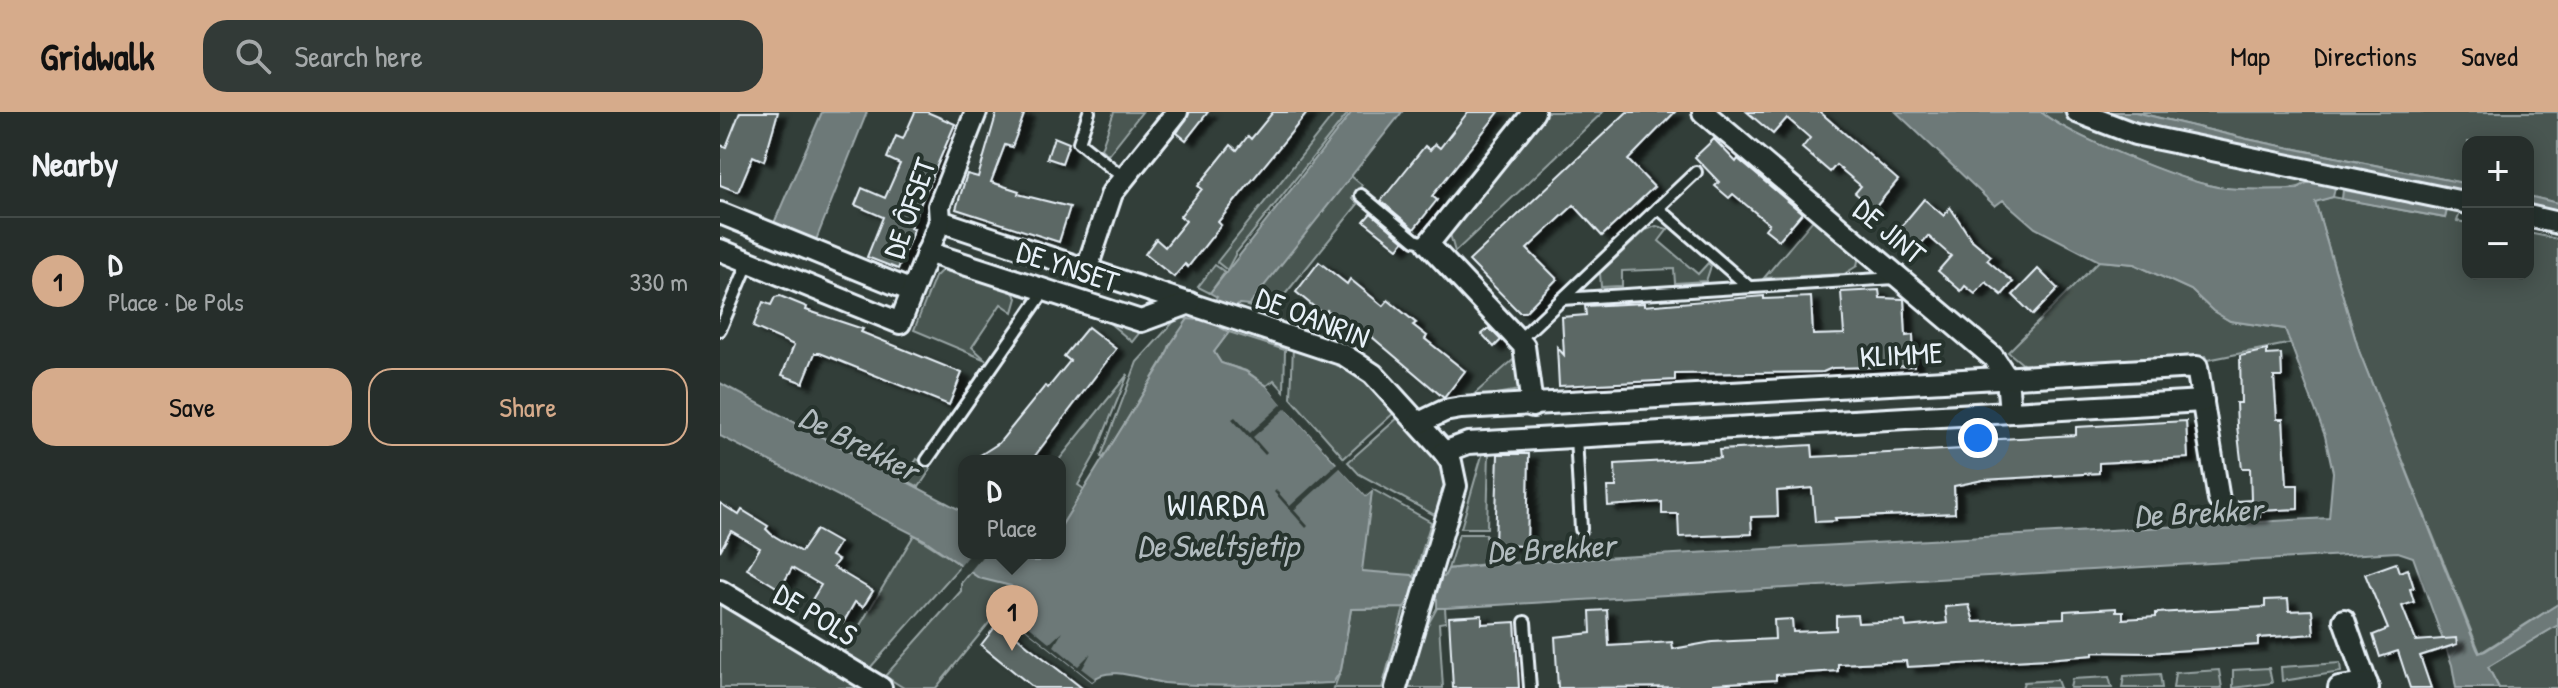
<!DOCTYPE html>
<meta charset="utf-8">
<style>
body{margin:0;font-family:"Patrick Hand",sans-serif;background:#323a37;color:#f1f3f6}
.controls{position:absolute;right:24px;top:24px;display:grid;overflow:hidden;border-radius:16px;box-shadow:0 4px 20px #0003}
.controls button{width:72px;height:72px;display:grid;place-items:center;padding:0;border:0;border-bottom:2px solid #424a47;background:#262e2b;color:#f1f3f6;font:40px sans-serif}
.you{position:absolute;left:1258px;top:326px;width:28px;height:28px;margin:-20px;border:6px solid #fff;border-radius:50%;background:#1a73e8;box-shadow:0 0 0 12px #1a73e833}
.badge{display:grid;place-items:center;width:52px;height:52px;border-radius:50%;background:#d6ab8b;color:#111;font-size:26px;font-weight:700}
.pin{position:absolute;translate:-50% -66px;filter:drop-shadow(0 2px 4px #0008)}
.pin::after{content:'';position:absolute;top:42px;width:28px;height:24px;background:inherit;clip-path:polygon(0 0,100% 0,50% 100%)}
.popup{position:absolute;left:238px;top:343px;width:108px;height:104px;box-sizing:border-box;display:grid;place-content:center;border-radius:16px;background:#262e2b;filter:drop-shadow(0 2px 6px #0005);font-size:26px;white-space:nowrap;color:#a4a8a9}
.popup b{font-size:30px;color:#f1f3f6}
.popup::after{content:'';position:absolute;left:50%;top:100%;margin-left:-16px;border:16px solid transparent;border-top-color:#262e2b}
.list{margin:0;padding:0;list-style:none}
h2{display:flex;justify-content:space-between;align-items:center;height:104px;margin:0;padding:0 32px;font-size:34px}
h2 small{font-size:26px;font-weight:400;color:#a4a8a9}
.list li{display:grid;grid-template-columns:52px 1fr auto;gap:24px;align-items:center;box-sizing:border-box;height:128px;padding:0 32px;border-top:2px solid #424a47}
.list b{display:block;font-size:30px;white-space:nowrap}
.list p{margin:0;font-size:26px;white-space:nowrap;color:#a4a8a9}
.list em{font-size:26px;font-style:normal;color:#a4a8a9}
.actions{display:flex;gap:16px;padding:24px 32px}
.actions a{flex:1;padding:18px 0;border:2px solid #d6ab8b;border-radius:24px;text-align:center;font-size:28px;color:#d6ab8b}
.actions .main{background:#d6ab8b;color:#111}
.icon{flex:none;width:44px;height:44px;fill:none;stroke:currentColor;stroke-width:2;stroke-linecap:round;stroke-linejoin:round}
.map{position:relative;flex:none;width:1838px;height:576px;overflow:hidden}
header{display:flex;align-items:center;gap:48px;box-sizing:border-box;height:112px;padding:0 40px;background:#d6ab8b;color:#111}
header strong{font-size:38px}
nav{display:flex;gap:44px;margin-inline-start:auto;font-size:28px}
.search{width:560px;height:72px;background:#323a37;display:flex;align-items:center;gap:20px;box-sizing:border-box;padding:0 28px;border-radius:24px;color:#a4a8a9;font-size:30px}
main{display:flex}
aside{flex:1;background:#262e2b}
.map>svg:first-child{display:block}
</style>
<header>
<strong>Gridwalk</strong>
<div class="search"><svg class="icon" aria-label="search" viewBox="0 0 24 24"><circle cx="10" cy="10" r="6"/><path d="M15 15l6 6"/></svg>Search here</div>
<nav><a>Map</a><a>Directions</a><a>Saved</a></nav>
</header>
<main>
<aside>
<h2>Nearby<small></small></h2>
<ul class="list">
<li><span class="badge">1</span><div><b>D</b><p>Place · De Pols</p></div><em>330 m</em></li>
</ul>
<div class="actions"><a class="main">Save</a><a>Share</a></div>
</aside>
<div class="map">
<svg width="1838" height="576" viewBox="0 0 1838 576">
<defs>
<filter id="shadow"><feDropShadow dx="9" dy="5" stdDeviation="2" flood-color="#0009"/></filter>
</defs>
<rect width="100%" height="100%" fill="#323e39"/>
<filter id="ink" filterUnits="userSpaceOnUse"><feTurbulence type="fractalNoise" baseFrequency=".0125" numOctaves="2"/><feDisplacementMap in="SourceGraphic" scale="16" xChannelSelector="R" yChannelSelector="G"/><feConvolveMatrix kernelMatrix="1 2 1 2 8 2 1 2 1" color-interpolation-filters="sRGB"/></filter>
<g filter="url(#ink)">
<g fill="#495651" stroke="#98a4a4" stroke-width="2">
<polygon points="394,0 422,0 388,43 381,37"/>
<polygon points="616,0 629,0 516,141 507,158 497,150"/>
<polygon points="826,0 883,0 735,140 730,122"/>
<path d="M1321,0H1350L1616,71L1615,76L1593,69C1568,83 1525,80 1497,75C1458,68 1349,24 1321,0Z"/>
<polygon points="1415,0 1838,0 1838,91 1808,84 1808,30 1748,30 1748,72 1527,27"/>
<polygon points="631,64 642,73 632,86 638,92 550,201 527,194"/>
<polygon points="1624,74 1748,95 1748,101 1740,101 1737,109 1748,111 1748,162 1808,162 1808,121 1838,127 1838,492 1760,541 1639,239 1595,89 1613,85 1725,106 1727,98 1623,78"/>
<polygon points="1097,103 1139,144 1137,154 1124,162 1044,166"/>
<polygon points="936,114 948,117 939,129 978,162 988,151 991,154 986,169 955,171 954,157 902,159 902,174 881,175 880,161 926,118"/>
<polygon points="1379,149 1414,152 1471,178 1493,199 1510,209 1565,217 1572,231 1487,248 1485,244 1305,254 1288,240"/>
<polygon points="495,153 505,160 490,181 478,175"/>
<polygon points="222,158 291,178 297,186 293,200 281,192 252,235 266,248 194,218 215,165"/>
<polygon points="336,189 424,215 412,230 387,209 328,190"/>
<polygon points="458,205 468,207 384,346 381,345 417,250"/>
<polygon points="509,220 565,238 564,279 554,268 547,274 526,259 501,251 494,240"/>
<polygon points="573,234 637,260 676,299 624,346 571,286"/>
<polygon points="793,248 800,278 750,286"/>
<polygon points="408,262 376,341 358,373 364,377 340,416 338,349"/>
<path d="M680,304C716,343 734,350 720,406L639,362L628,350Z"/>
<polygon points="769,339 767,416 741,416 763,340"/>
<polygon points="197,347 211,357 199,375 184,367"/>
<polygon points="652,377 711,410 694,466 641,459"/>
<polygon points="739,422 766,422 765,452 728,457"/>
<polygon points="194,423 241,453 150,556 124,540"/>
<path d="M250,460C264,470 285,467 295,479L216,576H184L165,564L241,479V471Z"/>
<polygon points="5,489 24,501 21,506 63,531 67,527 85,538 83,543 111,560 114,555 140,571 136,576 0,576 0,493"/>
<polygon points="684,496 662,576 614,576 621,558 631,497"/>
<polygon points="717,496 725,496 726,510 719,511 723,576 686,576 701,525"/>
<polygon points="1838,513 1838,576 1779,576 1768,555"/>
<polygon points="1620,551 1621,560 1562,569 1561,555"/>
<polygon points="1549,556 1552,571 1513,576 1513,558"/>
<polygon points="1499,558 1502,576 1453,576 1455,561"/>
<polygon points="1440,562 1442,576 1402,576 1404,564"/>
<polygon points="1389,565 1392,576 1350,576 1352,567"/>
<polygon points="1337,568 1340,576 1302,576 1304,570"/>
</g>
<g fill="#6d7978" stroke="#9ea9ab" stroke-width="2">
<polygon points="102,0 147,0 96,128 54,111"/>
<path d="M632,0H682L529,193L519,192L501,216L509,220L494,240L501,251L525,259L547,274L646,384L652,379L642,459L692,463L695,466L724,465L728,457L771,452L1609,406L1613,360L1605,324L1565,217L1510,209L1493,199L1471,178L1414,152L1379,149L1315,116L1283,88L1275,94L1176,0H1321C1349,24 1460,68 1497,75C1523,79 1552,77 1578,77C1589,65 1601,71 1615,76L1613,85L1595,90L1639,239L1757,537L1759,541L1765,539L1838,492V513L1768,555L1779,576H1736L1732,553L1693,445L1678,440L725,496H717V487L688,489L684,496L631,497L621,558L613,571C557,573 500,576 444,571C423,568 389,552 372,569L289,503L285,491L295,479L291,474L259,466L205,428L0,324V271L244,400V441H301L310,449H319L324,441H340V416L445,246L450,233L468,207L479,208L497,185L490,181Z"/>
<polygon points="1376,0 1415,0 1527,27 1748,72 1748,80 1530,36"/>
<polygon points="1623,78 1727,98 1725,106 1622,87"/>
<polygon points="1808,84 1838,91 1838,99 1808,92"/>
</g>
<g fill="#323e39">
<polygon points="550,272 647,379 651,375 653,378 646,384 620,356 574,398 588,414 586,416 554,380 556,378 570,394 617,351 566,296 533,325 547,341 545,343 512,307 515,305 530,321 562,292 547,274"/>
<polygon points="250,441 265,441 247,463 238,456"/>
<polygon points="315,496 306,511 330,531 343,519 334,534 358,554 371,541 362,557 375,567 372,569 289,503 290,499 302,509"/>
</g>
<g fill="#5c6865" stroke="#e8f1f8" stroke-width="2" filter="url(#shadow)">
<polygon points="20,0 58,0 44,49 33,44 18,80 0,73 0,33 6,35"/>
<polygon points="195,0 207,0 235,12 190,116 194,117 178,157 147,145 163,105 135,93 142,76 165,86 180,52 167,46 176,24 183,27"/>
<polygon points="277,0 305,0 292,35 285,33 271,70 299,79 298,82 350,95 339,130 236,97 247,62 258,65"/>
<polygon points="470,0 488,0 466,28 457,21"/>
<polygon points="553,0 588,0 498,110 501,113 468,155 465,152 454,165 425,142 436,127 445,135 466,109 460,104 482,77 478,74 511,33 517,38 528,24 531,27"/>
<polygon points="748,0 779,0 712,84 717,88 694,117 661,89 705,34 710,38 715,32 720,36"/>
<polygon points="907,0 955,0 908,48 934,75 882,124 854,93 807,137 837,167 805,200 799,200 749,149"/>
<polygon points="1027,0 1100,0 1178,68 1154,97 1135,81 1141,74 1116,53 1110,60 1082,36 1090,26 1067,6 1053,22"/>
<polygon points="334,25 349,31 342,51 327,46"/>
<polygon points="994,27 1016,50 1018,47 1082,101 1059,128 1045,117 1049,112 1013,82 1009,86 995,74 999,70 975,45"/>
<polygon points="1204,87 1224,104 1230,95 1251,127 1271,144 1267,148 1293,170 1282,183 1266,170 1255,182 1245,174 1241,179 1218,159 1231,144 1208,124 1194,140 1174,123"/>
<polygon points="651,101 684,129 678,136 644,109"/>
<polygon points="599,150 627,172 630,167 663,194 668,188 696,211 693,213 707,224 705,227 745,259 724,286 639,214 634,220 607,198 604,203 576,180"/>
<polygon points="1318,157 1338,177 1313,203 1293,183"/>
<polygon points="1159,178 1160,186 1184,187 1186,224 1193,223 1194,254 1112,256 1103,260 955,262 955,268 839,274 837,235 844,243 842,205 866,203 865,194 924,191 924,194 1044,184 1044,187 1091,185 1093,223 1124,222 1121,180"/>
<polygon points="60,184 87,195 86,198 143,217 141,220 242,261 229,293 100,241 95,241 83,271 62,263 74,233 33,215 43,190 51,193 55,185"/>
<polygon points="368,215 396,237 311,349 251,349 279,331 325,274 328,276 350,249 344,244"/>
<polygon points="769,216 781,228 774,235 762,222"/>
<polygon points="1547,238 1547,243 1561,242 1562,265 1554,265 1557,307 1563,307 1567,373 1578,373 1578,397 1540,399 1540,405 1519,407 1518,389 1531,388 1530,356 1522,356 1517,314 1516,291 1521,291 1520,244"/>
<polygon points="1466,309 1468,346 1379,351 1379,361 1263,368 1234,374 1235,401 1115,406 1116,409 1095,410 1092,376 1057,379 1058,404 1031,405 1032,422 959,425 958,402 942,402 942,390 888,394 887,375 896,375 895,352 1000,346 999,338 1092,333 1093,345 1243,337 1243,329 1356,323 1356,315"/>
<polygon points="778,342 809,342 807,434 775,433"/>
<polygon points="0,391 19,403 22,398 48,414 46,417 51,422 81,440 96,418 119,431 111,444 118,448 113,455 153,479 143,495 135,490 123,511 90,491 101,473 72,456 60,477 27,457 40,436 11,419 0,439"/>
<polygon points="1676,451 1679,460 1688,457 1694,476 1690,477 1694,490 1682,494 1696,529 1736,526 1737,532 1700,544 1711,576 1690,576 1678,539 1660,545 1653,523 1668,517 1645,462"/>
<polygon points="1568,487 1569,499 1592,498 1594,522 1538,526 1538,533 1428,541 1373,540 1373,543 1327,547 1187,555 1186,549 1118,552 1118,559 1056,563 1056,568 993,572 993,575 838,576 835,525 871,521 870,499 887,498 889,534 952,530 953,537 992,530 1055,527 1054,508 1072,507 1073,520 1095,519 1116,518 1116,504 1137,503 1138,511 1185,509 1186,515 1227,511 1225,495 1249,493 1254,510 1344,506 1344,499 1396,496 1396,500 1403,500 1403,507 1436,505 1436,501 1545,495 1545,488"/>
<polygon points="762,503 762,512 795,510 799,576 733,576 729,505"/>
<polygon points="279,510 308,534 362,576 314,576 261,533"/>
</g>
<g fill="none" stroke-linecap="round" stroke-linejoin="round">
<g stroke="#e8f1f8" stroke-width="16">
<g id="service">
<polyline points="369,0 359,30 404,66"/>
<polyline points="641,83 695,128 708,132"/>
<polyline points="938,96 976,60"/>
<polyline points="842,187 1175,166"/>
<polyline points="0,218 29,149"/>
<polyline points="799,228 938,96 1029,175"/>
<polyline points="856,325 861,417"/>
<polyline points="207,348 325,178"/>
<polyline points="805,510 810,576"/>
</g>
</g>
<g stroke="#e8f1f8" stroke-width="26">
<g id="minor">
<polyline points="983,0 1273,245 1287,266 1290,300"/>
<polyline points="1357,0 1415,22 1748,91"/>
<polyline points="0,101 192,179"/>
<polyline points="1808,104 1838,111"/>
<polyline points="220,109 624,243 653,262 724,340 731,350 736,374 676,576"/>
<polyline points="0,138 180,211 220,109 219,94 256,0"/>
<polyline points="207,140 421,209 470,191"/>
<polyline points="367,156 392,81 457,0"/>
<polyline points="812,294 804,234 708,132 814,0"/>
<polyline points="699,311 724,299 741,296 1477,255 1499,388"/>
<polyline points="724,340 748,331 1483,289"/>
<polyline points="0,479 161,576"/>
<polyline points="1624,508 1648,576"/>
<polyline points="1619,576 1647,572"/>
</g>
</g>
<use href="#service" stroke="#26332d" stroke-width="10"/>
<use href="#minor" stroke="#26332d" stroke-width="20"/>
</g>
</g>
<g text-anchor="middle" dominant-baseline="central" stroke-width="8" stroke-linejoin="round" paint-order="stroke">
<g font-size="30" fill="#e8f1f8" stroke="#26332d">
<text transform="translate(189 96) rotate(-71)">DE ÔFSET</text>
<text transform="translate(1170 119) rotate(40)">DE JINT</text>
<text transform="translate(348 154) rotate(18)">DE YNSET</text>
<text transform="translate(593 205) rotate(21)">DE OANRIN</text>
<text transform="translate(1181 242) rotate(-3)">KLIMME</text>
<text transform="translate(96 502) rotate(31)">DE POLS</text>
</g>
<g font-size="32" font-style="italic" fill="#b1bbbe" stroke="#26332d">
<text transform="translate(139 331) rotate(27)">De Brekker</text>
<text transform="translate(1478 400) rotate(-3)">De Brekker</text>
<text x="498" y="433">De Sweltsjetip</text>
<text transform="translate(831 436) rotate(-3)">De Brekker</text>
</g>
<g font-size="32" letter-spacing="2" fill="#e8f1f8" stroke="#26332d">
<text x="497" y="392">WIARDA</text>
</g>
</g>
</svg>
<div class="controls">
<button>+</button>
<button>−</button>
</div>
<div class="you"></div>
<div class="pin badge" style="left:292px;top:539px">1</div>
<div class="popup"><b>D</b>Place</div>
</div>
</main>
